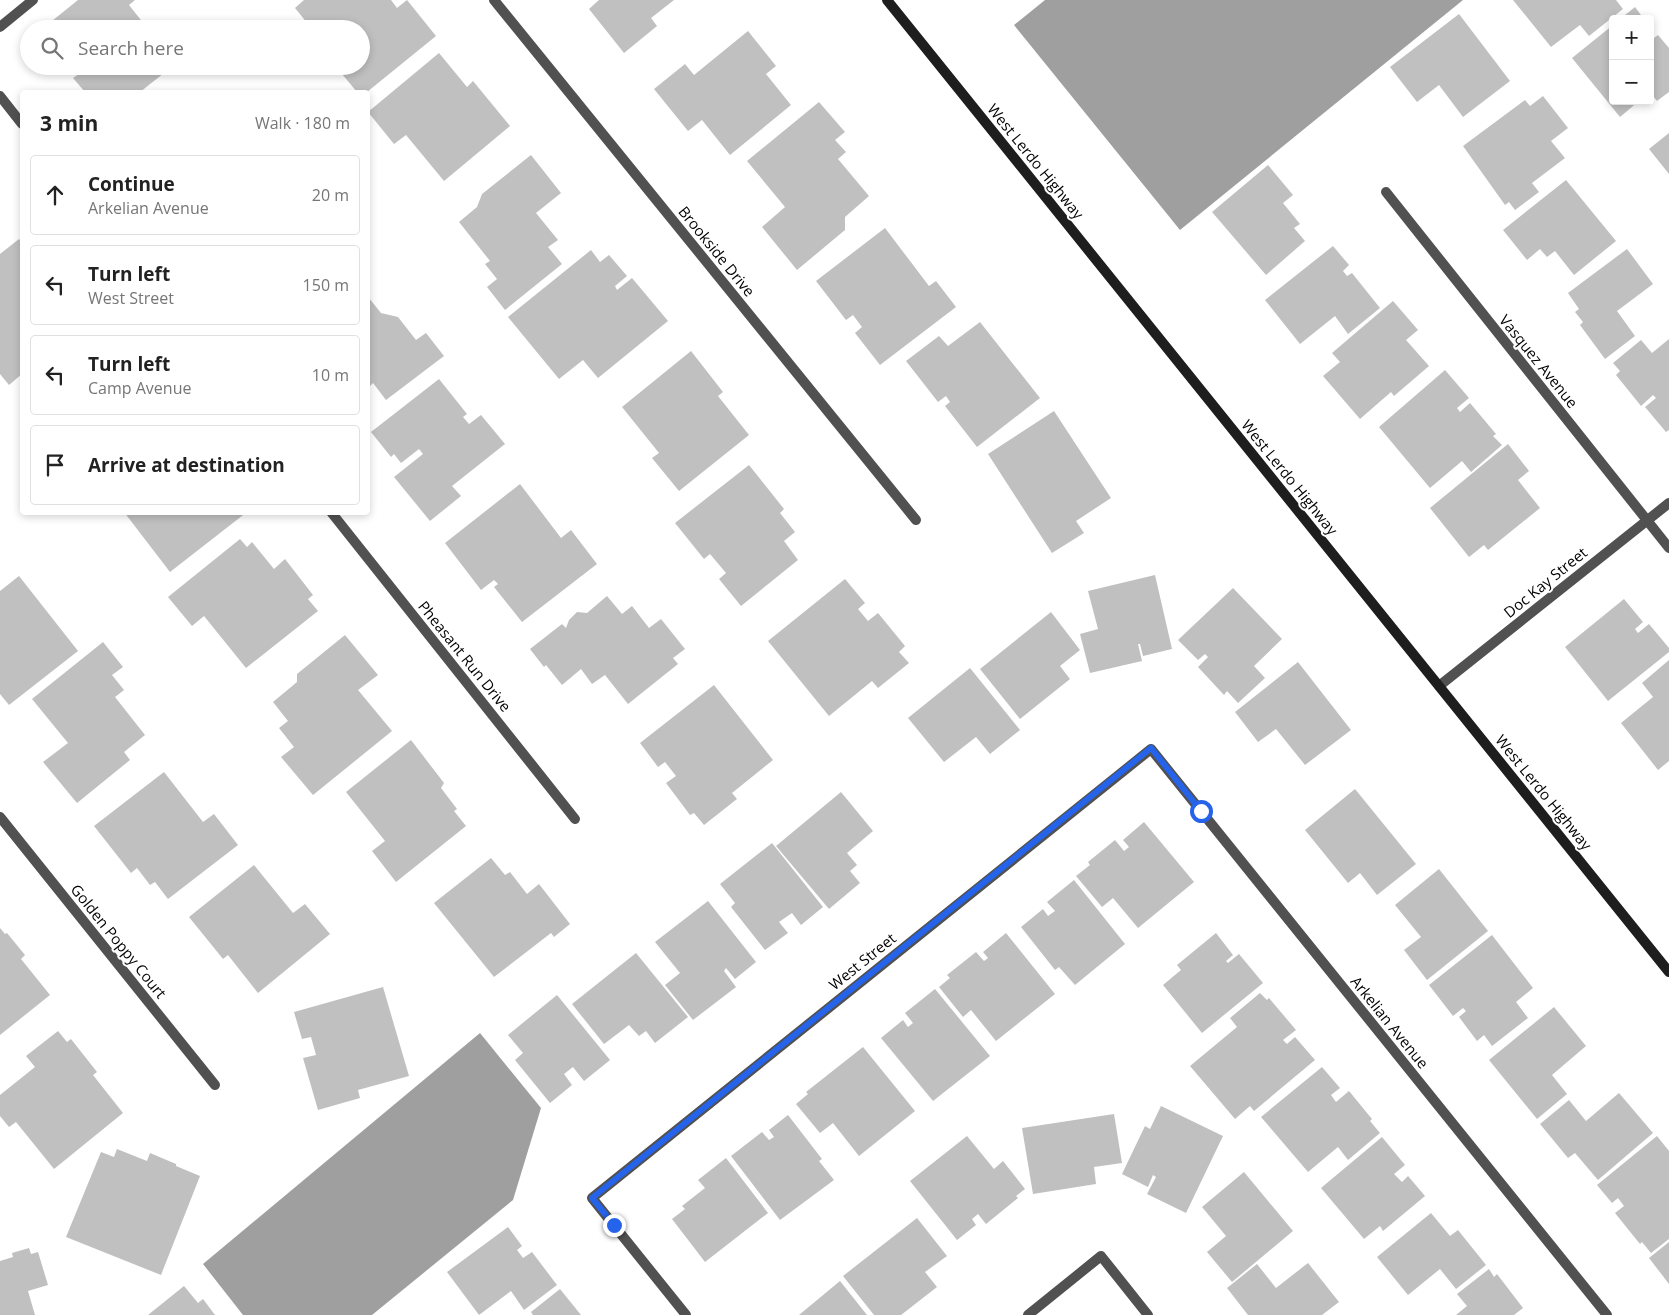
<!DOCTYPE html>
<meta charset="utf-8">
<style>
body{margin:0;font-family:"Open Sans",sans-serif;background:#f2f2f2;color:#222}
.controls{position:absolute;right:15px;top:15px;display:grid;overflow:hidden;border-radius:5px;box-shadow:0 2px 8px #0003}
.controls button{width:45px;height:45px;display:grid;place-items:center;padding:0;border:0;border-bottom:1px solid #e0e0e0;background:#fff;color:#222;font:25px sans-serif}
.stop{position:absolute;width:15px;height:15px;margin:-11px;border:4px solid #2563eb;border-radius:50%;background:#fff}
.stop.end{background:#2563eb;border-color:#fff;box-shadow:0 1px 5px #0008}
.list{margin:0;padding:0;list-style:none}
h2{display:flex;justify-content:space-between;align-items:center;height:65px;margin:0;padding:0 20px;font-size:21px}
h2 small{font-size:16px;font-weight:400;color:#767676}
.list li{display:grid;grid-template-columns:32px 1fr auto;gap:15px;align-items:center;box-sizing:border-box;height:80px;margin:0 10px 10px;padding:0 10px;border:1px solid #e0e0e0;border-radius:5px}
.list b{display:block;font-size:19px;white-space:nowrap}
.list p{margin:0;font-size:16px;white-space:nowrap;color:#767676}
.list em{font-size:16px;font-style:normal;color:#767676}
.icon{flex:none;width:28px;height:28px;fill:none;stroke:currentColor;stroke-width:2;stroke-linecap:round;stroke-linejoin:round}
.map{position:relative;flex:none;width:1669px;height:1315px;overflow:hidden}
.search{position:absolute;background:#fff;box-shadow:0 2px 8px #0003;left:20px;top:20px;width:350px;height:55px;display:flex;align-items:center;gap:12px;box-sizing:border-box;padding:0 18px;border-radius:28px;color:#767676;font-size:19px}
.panel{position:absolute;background:#fff;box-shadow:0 2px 8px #0003;left:20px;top:90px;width:350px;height:425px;border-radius:5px}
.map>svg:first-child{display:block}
</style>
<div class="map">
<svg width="1669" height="1315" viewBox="0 0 1669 1315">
<rect width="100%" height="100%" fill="#fff"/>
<g fill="#9f9f9f">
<polygon points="1045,0 1463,0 1180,230 1014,25"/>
<polygon points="480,1033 541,1108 513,1200 372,1315 243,1315 203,1264"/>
</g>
<g fill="#c0c0c0">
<polygon points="78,0 135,0 129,5 148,29 42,29"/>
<polygon points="304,0 391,0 397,8 407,0 436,36 367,92 357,92 342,74 346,70 343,66 361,66 361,29 312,29 295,8"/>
<polygon points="599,0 674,0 651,18 657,26 624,53 589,9"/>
<polygon points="1513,0 1616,0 1623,9 1589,36 1580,25 1551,47"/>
<polygon points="1635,7 1644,19 1620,19"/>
<polygon points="1459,14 1510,81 1463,117 1439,85 1417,102 1390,67"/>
<polygon points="1613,25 1613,101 1639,101 1620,117 1572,58"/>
<polygon points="748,31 776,66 766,74 791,105 730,155 702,120 688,131 654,89 685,64 694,75"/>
<polygon points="1658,35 1669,48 1669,92 1657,101 1650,92 1650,41"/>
<polygon points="439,53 467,87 473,81 510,126 444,181 406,135 394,144 368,112"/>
<polygon points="77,66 173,66 140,92 85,92 73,78 82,72"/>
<polygon points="1543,96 1568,128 1551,141 1565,158 1532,183 1539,192 1515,210 1509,202 1505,205 1463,146 1525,100 1530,106"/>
<polygon points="819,102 845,132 835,140 846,152 838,159 869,196 845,217 845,230 797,270 762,227 785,207 747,161"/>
<polygon points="1669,133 1669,174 1649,149"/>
<polygon points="531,155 561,193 536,213 558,240 548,247 562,264 505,310 487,287 497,279 485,264 490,261 459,222 477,207 482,194"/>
<polygon points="1268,165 1293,195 1283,203 1300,224 1294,228 1305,241 1266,275 1212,212"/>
<polygon points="1566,180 1616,241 1574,275 1555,251 1547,257 1540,249 1527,260 1503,230"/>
<polygon points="885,228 929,286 936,281 956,307 880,365 855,333 862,327 853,315 846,320 816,281"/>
<polygon points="19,239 22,243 22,374 9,385 0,374 0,254"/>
<polygon points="1333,246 1349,265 1343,271 1347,276 1352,273 1380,308 1348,334 1335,316 1300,344 1265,300"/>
<polygon points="1627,249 1653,284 1617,311 1635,336 1605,359 1580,325 1583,322 1575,312 1579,309 1568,293"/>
<polygon points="591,250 600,262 609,255 627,276 615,286 617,290 632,278 668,321 598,378 583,360 559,379 508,317"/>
<polygon points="369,298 381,313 398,317 416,340 426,333 444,356 386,400 373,383 368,388 368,299"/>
<polygon points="1393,301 1418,330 1406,340 1429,366 1394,396 1391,392 1360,419 1323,376 1340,362 1332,353"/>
<polygon points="980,322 1040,398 977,447 945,406 950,402 946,396 938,402 906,361 939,336 948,346"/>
<polygon points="1669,339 1669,430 1666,432 1645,407 1656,398 1653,395 1641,406 1616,375 1620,371 1613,363 1641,340 1652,353"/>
<polygon points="691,351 723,392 718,396 749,435 679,491 652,458 659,453 622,407"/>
<polygon points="1445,370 1469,398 1457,408 1460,412 1470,403 1496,434 1493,436 1502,445 1471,472 1462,461 1430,488 1379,427"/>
<polygon points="439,379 467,414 463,417 469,424 481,415 505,444 452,486 461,496 430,521 394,477 423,454 419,449 401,463 394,454 391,457 371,432"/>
<polygon points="1054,411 1111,498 1076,521 1084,533 1052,553 988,454"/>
<polygon points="1508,444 1529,471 1518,480 1540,508 1488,550 1484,545 1469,557 1430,508"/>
<polygon points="749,465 784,509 780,513 795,532 784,541 798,560 741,606 719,579 726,573 710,554 704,559 675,523"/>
<polygon points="520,484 561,538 571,530 597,564 522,622 494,587 498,584 494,580 481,590 445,543"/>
<polygon points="124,512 247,512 170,572"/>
<polygon points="240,539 247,547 252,542 274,569 285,559 313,595 308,599 318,611 246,668 204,616 192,626 168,597"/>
<polygon points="1155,575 1172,649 1143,656 1140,644 1138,644 1142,661 1090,673 1080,634 1098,629 1088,591"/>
<polygon points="19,576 78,651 9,705 0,694 0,591"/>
<polygon points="845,579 865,603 858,609 868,621 878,613 905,646 899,652 909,663 878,688 872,681 829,716 768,641"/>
<polygon points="1233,588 1282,639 1254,666 1265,678 1238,703 1227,691 1224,695 1198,667 1208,657 1205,654 1198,660 1178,640"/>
<polygon points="607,596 622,614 632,606 649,628 661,619 685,649 673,658 678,664 628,704 605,675 592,684 581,669 562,685 546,665 544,667 530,649 562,624 566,628 569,620 577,612 587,613"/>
<polygon points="1624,599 1643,622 1635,629 1638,633 1649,624 1669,648 1669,652 1608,701 1565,647"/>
<polygon points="1051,612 1080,650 1060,666 1070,679 1020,719 980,669"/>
<polygon points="345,635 378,675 358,690 392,731 313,795 281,757 294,747 279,728 288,721 273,702 297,682 297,674"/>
<polygon points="103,642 123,667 112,675 124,690 115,697 145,735 124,752 130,760 77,803 43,762 68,743 32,699"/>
<polygon points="1669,660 1669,761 1658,770 1621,723 1653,697 1642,683"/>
<polygon points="1298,662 1351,730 1305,765 1276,729 1258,742 1235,712"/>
<polygon points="970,668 1020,730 990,754 976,737 944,762 908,718"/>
<polygon points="714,685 773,760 732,793 737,799 704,825 694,813 690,815 666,783 676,776 665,762 658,767 640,743"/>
<polygon points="411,740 444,783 441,788 457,809 454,811 466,826 396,882 372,851 385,841 346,792"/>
<polygon points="164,772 203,822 214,814 238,845 168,899 155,882 150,885 137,868 131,873 94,826"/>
<polygon points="1355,789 1416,864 1377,895 1360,873 1348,883 1305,830"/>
<polygon points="841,792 873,831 847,853 857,865 850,871 860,883 829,909 776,846"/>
<polygon points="1144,822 1194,882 1138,928 1113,898 1102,907 1076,876 1090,865 1088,862 1115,840 1124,851 1129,847 1123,840"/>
<polygon points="772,843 823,907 801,925 792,913 779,922 788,933 765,950 731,907 735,903 720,884"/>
<polygon points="491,858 505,875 510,872 527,894 539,884 570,924 554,937 551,933 494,977 434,903"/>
<polygon points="254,865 293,913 305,904 330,934 258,993 228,955 223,959 189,917"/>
<polygon points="1439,869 1488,931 1427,980 1404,950 1421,937 1395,905"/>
<polygon points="1074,880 1125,944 1075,985 1059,967 1055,970 1021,927 1043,909 1048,916 1055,911 1047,902"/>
<polygon points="708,901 756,962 735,979 726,968 724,971 736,987 693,1020 665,985 680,973 655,942"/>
<polygon points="0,928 5,934 7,933 25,955 21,959 50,995 0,1035"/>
<polygon points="1006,933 1055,994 996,1041 971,1010 963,1017 939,987 950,978 947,975 976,952 984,961 988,958 983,952"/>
<polygon points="1216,933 1233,955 1226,961 1228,963 1239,954 1263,983 1202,1033 1163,985 1181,970 1177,965"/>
<polygon points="1492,935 1533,988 1516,1002 1528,1018 1492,1046 1484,1035 1477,1041 1459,1017 1466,1011 1463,1008 1453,1016 1429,985"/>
<polygon points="636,953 688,1017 655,1043 646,1031 639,1036 629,1025 604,1044 572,1004"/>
<polygon points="383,987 409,1076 358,1090 360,1098 318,1110 303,1058 316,1055 311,1037 302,1039 294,1012"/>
<polygon points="935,989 990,1056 933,1101 881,1038 903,1020 908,1027 913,1023 905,1013"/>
<polygon points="1260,993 1267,1000 1269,998 1296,1030 1283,1040 1287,1044 1295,1037 1315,1060 1254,1111 1250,1106 1235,1119 1190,1066 1237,1027 1230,1018"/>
<polygon points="557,995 610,1060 584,1081 573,1067 564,1074 572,1085 550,1103 515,1060 523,1053 508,1035"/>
<polygon points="1554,1007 1586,1046 1552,1075 1567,1094 1537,1119 1489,1060"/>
<polygon points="58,1031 67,1042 71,1039 97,1072 93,1075 123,1113 54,1169 16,1122 9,1127 0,1116 0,1095 35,1067 26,1056"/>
<polygon points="863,1047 915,1111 859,1156 833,1123 820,1133 796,1104 808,1094 806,1092"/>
<polygon points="1322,1067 1340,1088 1331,1095 1336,1102 1349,1091 1372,1119 1370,1121 1380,1133 1348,1160 1338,1147 1308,1172 1261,1117"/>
<polygon points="1619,1093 1653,1133 1598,1180 1575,1153 1568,1158 1540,1124 1569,1100 1586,1121"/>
<polygon points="1161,1106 1223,1136 1186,1213 1147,1194 1156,1177 1153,1175 1148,1187 1122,1174 1145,1126 1150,1129"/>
<polygon points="1114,1114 1122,1163 1094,1167 1096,1184 1033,1194 1022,1128"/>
<polygon points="788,1115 822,1159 819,1161 834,1180 780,1220 731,1156 762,1132 769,1140 774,1137 769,1130"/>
<polygon points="967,1136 994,1169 1003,1161 1025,1189 1016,1196 1018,1198 986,1224 978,1214 972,1219 976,1225 957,1240 910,1181"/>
<polygon points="1657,1136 1669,1151 1669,1239 1651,1253 1642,1242 1640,1244 1615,1213 1624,1206 1618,1198 1612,1203 1597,1185"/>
<polygon points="1382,1137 1405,1165 1394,1174 1402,1182 1408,1176 1425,1196 1383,1231 1380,1226 1364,1239 1321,1188"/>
<polygon points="117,1149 147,1161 150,1153 176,1164 176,1166 200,1176 161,1275 66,1237 101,1152 114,1157"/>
<polygon points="726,1158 768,1213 705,1262 672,1219 685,1209 682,1206 705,1188 698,1180"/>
<polygon points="1244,1172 1293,1231 1232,1282 1207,1252 1226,1236 1202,1207"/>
<polygon points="1431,1213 1450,1236 1458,1230 1486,1265 1456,1289 1440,1269 1408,1295 1377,1257"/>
<polygon points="917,1218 947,1256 925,1272 937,1287 901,1315 874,1315 843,1276"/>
<polygon points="508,1227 522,1246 517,1250 523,1258 532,1252 557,1285 524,1310 511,1291 479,1315 447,1272"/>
<polygon points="1669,1242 1669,1284 1649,1258"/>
<polygon points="29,1248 31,1254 38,1252 48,1285 28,1291 35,1315 0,1315 0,1261 13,1257 12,1253"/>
<polygon points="1308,1263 1339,1302 1322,1315 1248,1315 1227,1288 1257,1264 1276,1288"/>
<polygon points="1489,1269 1494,1277 1497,1274 1523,1308 1514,1315 1456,1315 1467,1306 1457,1294"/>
<polygon points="840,1281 867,1315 799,1315"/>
<polygon points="184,1286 198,1303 203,1299 215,1315 148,1315"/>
<polygon points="560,1289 581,1315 533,1315 531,1312"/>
</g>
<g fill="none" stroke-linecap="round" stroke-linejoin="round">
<g stroke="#515151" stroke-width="10">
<polyline points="494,0 916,520"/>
<polyline points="0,27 33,0"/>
<polyline points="0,96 22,124"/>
<polyline points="1386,192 1669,548"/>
<polyline points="331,512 575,819"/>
<polyline points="1439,686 1669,503"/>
<polyline points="0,817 215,1085"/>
<polyline points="686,1315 592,1198 1151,749 1607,1315"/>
<polyline points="1028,1315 1101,1256 1148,1315"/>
</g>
<polyline stroke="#1e1e1e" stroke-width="10" points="887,0 1669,972"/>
</g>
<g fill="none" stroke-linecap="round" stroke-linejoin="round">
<polyline stroke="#2563eb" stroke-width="6" points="614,1225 592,1198 1151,748 1201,811"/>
</g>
<g text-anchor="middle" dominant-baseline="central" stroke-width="4" stroke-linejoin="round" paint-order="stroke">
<g font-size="15" fill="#000" stroke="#fff">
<text transform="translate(1036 161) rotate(51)">West Lerdo Highway</text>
<text transform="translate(717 251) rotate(51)">Brookside Drive</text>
<text transform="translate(1539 361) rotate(51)">Vasquez Avenue</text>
<text transform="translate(1290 477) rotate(51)">West Lerdo Highway</text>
<text transform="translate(1545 582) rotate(-39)">Doc Kay Street</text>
<text transform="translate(465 656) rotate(51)">Pheasant Run Drive</text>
<text transform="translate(1544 792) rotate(51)">West Lerdo Highway</text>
<text transform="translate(119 941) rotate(51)">Golden Poppy Court</text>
<text transform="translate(862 961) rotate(-39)">West Street</text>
<text transform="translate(1390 1022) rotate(51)">Arkelian Avenue</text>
</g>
</g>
</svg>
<div class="controls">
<button>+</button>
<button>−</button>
</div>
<div class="stop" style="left:1201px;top:811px"></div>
<div class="stop end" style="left:614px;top:1225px"></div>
<div class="search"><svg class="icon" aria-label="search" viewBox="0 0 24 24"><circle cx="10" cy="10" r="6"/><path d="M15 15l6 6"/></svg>Search here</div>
<section class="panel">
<h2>3 min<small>Walk · 180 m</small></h2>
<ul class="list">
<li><svg class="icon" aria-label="ahead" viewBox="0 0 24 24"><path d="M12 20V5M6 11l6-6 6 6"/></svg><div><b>Continue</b><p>Arkelian Avenue</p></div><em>20 m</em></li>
<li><svg class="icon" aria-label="left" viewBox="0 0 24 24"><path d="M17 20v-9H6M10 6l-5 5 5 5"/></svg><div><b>Turn left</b><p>West Street</p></div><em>150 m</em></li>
<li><svg class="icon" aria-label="left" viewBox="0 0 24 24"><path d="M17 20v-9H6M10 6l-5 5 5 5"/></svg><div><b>Turn left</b><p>Camp Avenue</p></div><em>10 m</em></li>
<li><svg class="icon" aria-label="arrive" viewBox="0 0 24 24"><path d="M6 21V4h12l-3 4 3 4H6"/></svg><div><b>Arrive at destination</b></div></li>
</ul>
</section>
</div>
